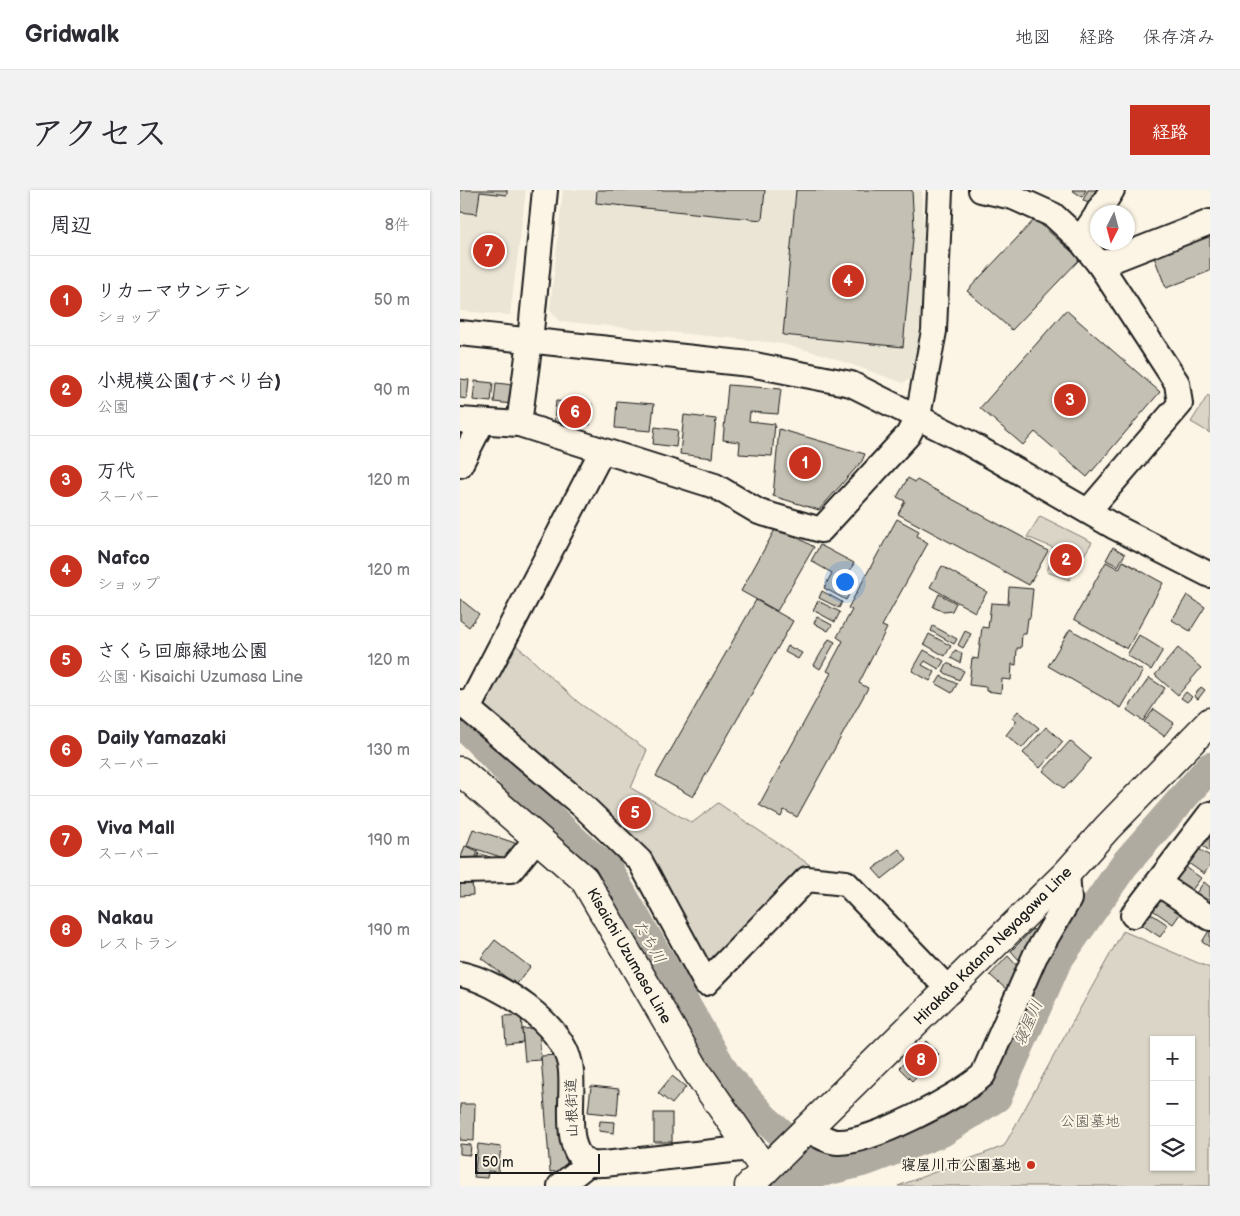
<!DOCTYPE html>
<html lang="ja">
<meta charset="utf-8">
<style>
body{margin:0;font-family:"Balsamiq Sans","Klee One",sans-serif;background:#f2f2f3;color:#2b2b33}
.controls{position:absolute;right:15px;bottom:15px;display:grid;overflow:hidden;border-radius:0px;box-shadow:0 1px 4px #0004}
.controls button{width:45px;height:45px;display:grid;place-items:center;padding:0;border:0;border-bottom:1px solid #e1e1e2;background:#fff;color:#2b2b33;font:25px sans-serif}
.compass{position:absolute;left:630px;top:15px;width:45px;height:45px;border-radius:50%;background:#fff;box-shadow:0 1px 4px #0004;rotate:186deg}
.scale{position:absolute;left:15px;bottom:12px;width:125px;box-sizing:border-box;padding-left:5px;border:2px solid #1c1c1c;border-top:0;font-size:14px;line-height:18px;white-space:nowrap;color:#1c1c1c;-webkit-text-stroke:4px #fcf5e5;paint-order:stroke}
.you{position:absolute;left:384px;top:391px;width:18px;height:18px;margin:-12px;border:4px solid #fff;border-radius:50%;background:#1a73e8;box-shadow:0 0 0 8px #1a73e833}
.badge{display:grid;place-items:center;width:32px;height:32px;border-radius:50%;background:#c8321e;color:#fff;font-size:16px;font-weight:700}
.pin{position:absolute;translate:-50% -50%;border:2px solid #fff;box-shadow:0 1px 5px #0006}
.list{margin:0;padding:0;list-style:none}
h2{display:flex;justify-content:space-between;align-items:center;height:65px;margin:0;padding:0 20px;font-size:21px}
h2 small{font-size:16px;font-weight:400;color:#7c7c81}
.list li{display:grid;grid-template-columns:32px 1fr auto;gap:15px;align-items:center;box-sizing:border-box;height:90px;padding:0 20px;border-top:1px solid #e1e1e2}
.list b{display:block;font-size:19px;white-space:nowrap}
.list p{margin:0;font-size:16px;white-space:nowrap;color:#7c7c81}
.list em{font-size:16px;font-style:normal;color:#7c7c81}
.icon{flex:none;width:28px;height:28px;fill:none;stroke:currentColor;stroke-width:2;stroke-linecap:round;stroke-linejoin:round}
.map{position:relative;flex:none;width:750px;height:996px;overflow:hidden;border-radius:0px}
header{display:flex;align-items:center;gap:30px;box-sizing:border-box;height:70px;padding:0 25px;background:#fff;border-bottom:1px solid #e1e1e2}
header strong{font-size:24px}
nav{display:flex;gap:28px;margin-inline-start:auto;font-size:18px}
.intro{display:flex;align-items:center;justify-content:space-between;box-sizing:border-box;height:120px;padding:0 30px}
h1{margin:0;font-size:35px}
.button{padding:12px 22px;border-radius:0px;background:#c8321e;color:#fff;font-size:18px;font-weight:700}
main{display:flex;gap:30px;padding:0 30px}
aside{flex:1;background:#fff;border-radius:0px;box-shadow:0 1px 4px #0004}
.map>svg:first-child{display:block}
</style>
<header>
<strong>Gridwalk</strong>
<nav><a>地図</a><a>経路</a><a>保存済み</a></nav>
</header>
<div class="intro"><h1>アクセス</h1><a class="button">経路</a></div>
<main>
<aside>
<h2>周辺<small>8件</small></h2>
<ul class="list">
<li><span class="badge">1</span><div><b>リカーマウンテン</b><p>ショップ</p></div><em>50 m</em></li>
<li><span class="badge">2</span><div><b>小規模公園(すべり台)</b><p>公園</p></div><em>90 m</em></li>
<li><span class="badge">3</span><div><b>万代</b><p>スーパー</p></div><em>120 m</em></li>
<li><span class="badge">4</span><div><b>Nafco</b><p>ショップ</p></div><em>120 m</em></li>
<li><span class="badge">5</span><div><b>さくら回廊緑地公園</b><p>公園 · Kisaichi Uzumasa Line</p></div><em>120 m</em></li>
<li><span class="badge">6</span><div><b>Daily Yamazaki</b><p>スーパー</p></div><em>130 m</em></li>
<li><span class="badge">7</span><div><b>Viva Mall</b><p>スーパー</p></div><em>190 m</em></li>
<li><span class="badge">8</span><div><b>Nakau</b><p>レストラン</p></div><em>190 m</em></li>
</ul>
</aside>
<div class="map">
<svg width="750" height="996" viewBox="0 0 750 996">
<rect width="100%" height="100%" fill="#fcf5e5"/>
<filter id="ink" filterUnits="userSpaceOnUse"><feTurbulence type="fractalNoise" baseFrequency=".02" numOctaves="2"/><feDisplacementMap in="SourceGraphic" scale="10" xChannelSelector="R" yChannelSelector="G"/><feConvolveMatrix kernelMatrix="1 2 1 2 8 2 1 2 1" color-interpolation-filters="sRGB"/></filter>
<g filter="url(#ink)">
<g fill="#ebe5d6">
<polygon points="0,0 66,0 50,125 0,121"/>
<polygon points="103,0 462,0 465,80 454,186 443,193 362,164 318,153 99,131 90,119"/>
</g>
<g fill="#dbd5c8" stroke="#7c7872" fill-rule="evenodd">
<polygon points="748,205 750,207 750,243 731,232"/>
<polygon points="580,326 632,352 609,390 587,382 594,358 567,347"/>
<polygon points="54,453 119,513 187,560 171,598 232,633 258,613 350,675 247,782 185,669 19,519"/>
<path d="M663,741L750,778V996H438L544,956ZM694,850H731V977H694Z"/>
</g>
<g fill="none" stroke-linecap="round" stroke-linejoin="round">
<g stroke="#b0aba1" stroke-width="30">
<path d="M0,533C51,579 92,637 147,678L266,885L304,928L365,981"/>
<polyline points="323,996 329,990 406,971 482,942 537,907 597,771 664,675 750,577"/>
</g>
</g>
<g fill="#c4c0b3" stroke="#1c1c1c">
<polygon points="0,0 47,0 47,5 20,2 17,24 0,22"/>
<polygon points="137,0 305,0 302,30 136,13"/>
<polygon points="336,0 452,0 454,38 443,157 323,145"/>
<polygon points="612,0 626,0 622,7"/>
<polygon points="628,0 643,0 634,17 623,10"/>
<polygon points="575,29 620,69 552,140 507,101"/>
<polygon points="750,39 750,81 706,98 692,62"/>
<polygon points="606,120 700,202 627,287 575,242 563,255 520,218"/>
<polygon points="0,189 9,190 7,209 0,208"/>
<polygon points="15,191 33,193 31,212 13,210"/>
<polygon points="36,193 54,195 52,214 34,212"/>
<polygon points="268,195 321,199 318,224 290,222 289,231 315,234 312,266 279,264 280,252 263,250"/>
<polygon points="96,211 132,214 130,235 94,232"/>
<polygon points="157,211 194,214 191,241 155,238"/>
<polygon points="224,225 256,229 252,268 220,264"/>
<polygon points="195,237 218,240 216,257 193,254"/>
<polygon points="319,239 405,264 402,271 359,320 313,306"/>
<polygon points="448,288 455,292 457,290 588,361 569,395 438,324 445,311 437,307"/>
<polygon points="437,329 459,341 457,346 468,353 422,436 427,438 399,493 408,498 337,627 324,620 321,627 299,615 371,483 367,481 383,451 377,447 392,420 388,418"/>
<polygon points="317,336 354,357 317,421 281,401"/>
<polygon points="360,355 394,373 387,387 396,391 386,410 364,398 372,383 351,371"/>
<polygon points="653,357 665,364 658,376 646,370"/>
<polygon points="663,371 703,393 667,459 614,429 646,372 659,379"/>
<polygon points="482,376 527,402 515,422 470,397"/>
<polygon points="549,397 573,399 570,428 568,428 566,444 562,444 561,458 557,458 556,475 552,474 551,490 542,489 541,503 526,501 526,497 509,495 512,468 518,469 522,437 528,438 531,413 548,414"/>
<polygon points="362,401 382,412 379,418 359,408"/>
<polygon points="479,404 496,413 492,421 484,422 473,417"/>
<polygon points="727,405 745,417 730,441 712,430"/>
<polygon points="0,409 19,424 9,437 0,430"/>
<polygon points="296,410 333,431 233,607 196,586"/>
<polygon points="358,411 380,422 375,432 353,420"/>
<polygon points="357,427 372,435 368,441 354,433"/>
<polygon points="473,436 497,449 494,454 471,441"/>
<polygon points="610,439 683,481 661,518 588,476"/>
<polygon points="505,441 511,444 503,458 498,455"/>
<polygon points="469,444 491,456 485,466 464,454"/>
<polygon points="679,445 703,460 691,480 667,465"/>
<polygon points="369,449 375,452 360,479 354,475"/>
<polygon points="328,456 342,463 338,469 325,462"/>
<polygon points="718,458 741,478 718,505 695,485"/>
<polygon points="464,460 484,471 479,479 465,471 462,475 475,482 470,491 452,481"/>
<polygon points="495,460 502,463 500,473 491,468"/>
<polygon points="487,473 504,481 499,490 483,482"/>
<polygon points="481,486 497,494 492,503 476,494"/>
<polygon points="689,488 705,498 683,531 667,520"/>
<polygon points="741,497 745,500 738,509 734,506"/>
<polygon points="726,502 732,507 727,512 721,508"/>
<polygon points="694,519 714,533 704,546 684,532"/>
<polygon points="558,521 579,538 562,558 546,545 557,531 552,528"/>
<polygon points="586,537 603,552 580,578 563,563"/>
<polygon points="610,551 631,569 604,599 583,581"/>
<polygon points="13,639 58,654 53,671 7,656"/>
<polygon points="750,639 750,661 737,652"/>
<polygon points="5,656 18,661 12,677 0,670"/>
<polygon points="734,656 750,666 750,675 744,684 724,670"/>
<polygon points="439,659 447,669 422,689 413,679"/>
<polygon points="19,663 46,673 15,674"/>
<polygon points="723,675 741,688 729,704 712,691"/>
<polygon points="0,691 12,691 13,705 0,706"/>
<polygon points="744,692 750,697 750,717 734,706"/>
<polygon points="700,706 722,721 713,734 691,719"/>
<polygon points="687,721 708,735 700,747 679,733"/>
<polygon points="573,739 577,744 559,770 551,761"/>
<polygon points="750,739 750,757 742,752"/>
<polygon points="35,750 70,777 56,795 21,768"/>
<polygon points="548,766 558,777 547,800 530,785"/>
<polygon points="61,825 63,852 46,854 44,826"/>
<polygon points="79,838 81,870 65,871 62,839"/>
<polygon points="466,851 479,864 452,891 439,878"/>
<polygon points="98,865 108,981 90,982 81,866"/>
<polygon points="212,886 226,897 212,914 198,903"/>
<polygon points="131,896 159,899 157,925 128,922"/>
<polygon points="0,914 15,914 14,951 0,950"/>
<rect x="194" y="923" width="18" height="29"/>
<polygon points="140,931 155,932 154,943 139,941"/>
<polygon points="0,954 11,955 10,965 0,964"/>
<polygon points="18,954 41,957 38,982 28,981 27,988 14,987"/>
</g>
<g fill="none" stroke-linecap="round" stroke-linejoin="round">
<g stroke="#1c1c1c" stroke-width="28">
<g id="minor">
<polyline points="521,0 553,7 593,25 620,50 640,75 717,193 720,214 629,320"/>
<polyline points="638,22 652,0"/>
<polyline points="620,50 638,23"/>
<polyline points="640,75 750,32"/>
<polyline points="0,143 290,174 391,194 507,252 655,337 750,385"/>
<polyline points="0,230 59,234 255,296 299,322 361,340 448,245 458,226 474,141 480,0"/>
<polyline points="59,234 70,151 85,0"/>
<polyline points="0,275 22,232"/>
<polyline points="0,512 123,616 180,671 246,793 347,689 386,693 490,801"/>
<polyline points="8,519 142,261"/>
<polyline points="0,681 51,680 77,648"/>
<polyline points="698,693 750,728"/>
<polyline points="673,725 750,624"/>
<path d="M0,784C39,792 101,833 110,874C116,899 100,962 129,973C133,975 140,974 144,974L290,958"/>
<path d="M346,939C355,943 368,952 378,952C411,953 497,908 523,885L575,766L609,709L607,683"/>
<polyline points="100,996 129,973"/>
</g>
</g>
<g stroke="#1c1c1c" stroke-width="31">
<g id="major">
<polyline points="0,581 124,689 235,879 305,980"/>
<polyline points="289,996 607,683 647,638 750,532"/>
</g>
</g>
<use href="#minor" stroke="#fcf5e5" stroke-width="24"/>
<use href="#major" stroke="#fcf5e5" stroke-width="28"/>
</g>
</g>
<circle fill="#c8321e" stroke="#fcf5e5" stroke-width="2" cx="571" cy="975" r="5"/>
<g text-anchor="middle" dominant-baseline="central" stroke-width="4" stroke-linejoin="round" paint-order="stroke">
<g font-size="15" fill="#1c1c1c" stroke="#fcf5e5">
<text transform="translate(533 756) rotate(-45)">Hirakata Katano Neyagawa Line</text>
<text transform="translate(169 766) rotate(60)">Kisaichi Uzumasa Line</text>
<text transform="translate(112 918) rotate(-92)">山根街道</text>
</g>
<g font-size="15" fill="#555450" stroke="#fcf5e5">
<text x="630" y="931">公園墓地</text>
</g>
<g font-size="15" font-weight="bold" fill="#1c1c1c" stroke="#fcf5e5" text-anchor="end">
<text x="561" y="975">寝屋川市公園墓地</text>
</g>
<g font-size="16" font-style="italic" fill="#575551" stroke="#fcf5e5">
<text transform="translate(189 752) rotate(60)">たち川</text>
<text transform="translate(569 833) rotate(-66)">寝屋川</text>
</g>
</g>
</svg>
<div class="controls">
<button>+</button>
<button>−</button>
<button><svg class="icon" aria-label="layers" viewBox="0 0 24 24"><path d="M12 4l9 5-9 5-9-5zM3 14l9 5 9-5"/></svg></button>
</div>
<svg class="compass" viewBox="-18 -18 36 36"><path d="M0-13l5 13h-10z" fill="#e53935"/><path d="M0 13l5-13h-10z" fill="#7c7c81"/></svg>
<div class="scale">50 m</div>
<div class="you"></div>
<div class="pin badge" style="left:345px;top:273px">1</div>
<div class="pin badge" style="left:606px;top:370px">2</div>
<div class="pin badge" style="left:610px;top:210px">3</div>
<div class="pin badge" style="left:388px;top:91px">4</div>
<div class="pin badge" style="left:175px;top:623px">5</div>
<div class="pin badge" style="left:115px;top:222px">6</div>
<div class="pin badge" style="left:29px;top:61px">7</div>
<div class="pin badge" style="left:461px;top:870px">8</div>
</div>
</main>
